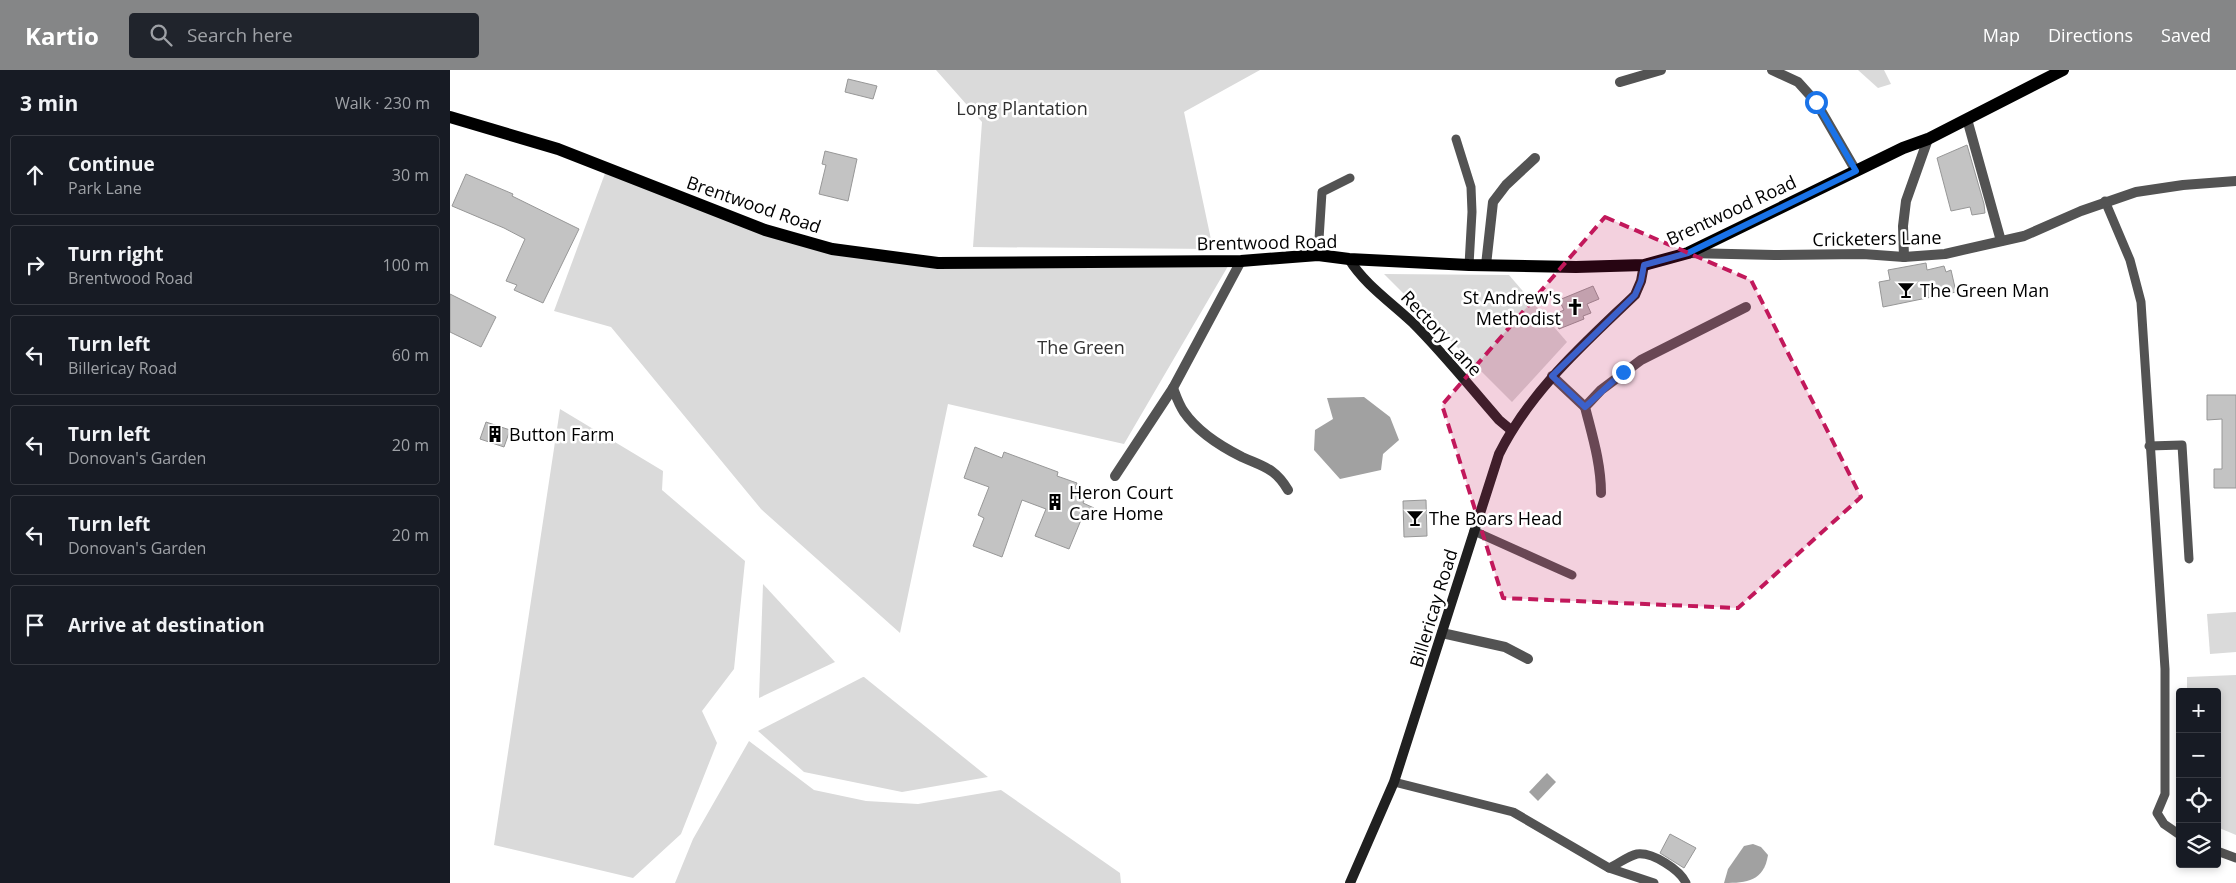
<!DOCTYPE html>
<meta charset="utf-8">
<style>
body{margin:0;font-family:"Open Sans",sans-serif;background:#20242c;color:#f1f3f6}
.controls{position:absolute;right:15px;bottom:15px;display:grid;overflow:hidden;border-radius:5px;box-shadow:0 2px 8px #0003}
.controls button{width:45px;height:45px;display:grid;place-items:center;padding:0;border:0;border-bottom:1px solid #363941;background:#171b24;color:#f1f3f6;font:25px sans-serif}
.stop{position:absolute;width:15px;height:15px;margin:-11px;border:4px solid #1a73e8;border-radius:50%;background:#fff}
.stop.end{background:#1a73e8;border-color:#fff;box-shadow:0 1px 5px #0008}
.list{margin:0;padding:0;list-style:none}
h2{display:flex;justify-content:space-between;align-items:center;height:65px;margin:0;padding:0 20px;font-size:21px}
h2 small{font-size:16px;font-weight:400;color:#9ea1a6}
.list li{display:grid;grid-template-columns:32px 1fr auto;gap:15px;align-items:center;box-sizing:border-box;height:80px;margin:0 10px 10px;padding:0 10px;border:1px solid #363941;border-radius:5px}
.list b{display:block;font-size:19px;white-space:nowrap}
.list p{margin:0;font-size:16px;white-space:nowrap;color:#9ea1a6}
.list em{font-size:16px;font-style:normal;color:#9ea1a6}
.icon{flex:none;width:28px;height:28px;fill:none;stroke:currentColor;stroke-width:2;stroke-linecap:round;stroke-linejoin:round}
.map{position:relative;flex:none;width:1786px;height:813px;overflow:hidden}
header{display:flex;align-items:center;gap:30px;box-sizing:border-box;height:70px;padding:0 25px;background:#858687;color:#fff}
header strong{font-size:24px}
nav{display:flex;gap:28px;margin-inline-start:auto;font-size:18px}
.search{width:350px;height:45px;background:#20242c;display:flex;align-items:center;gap:12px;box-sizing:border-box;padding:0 18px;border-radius:5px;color:#9ea1a6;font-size:19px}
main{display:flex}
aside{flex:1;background:#171b24}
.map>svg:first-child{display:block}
</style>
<header>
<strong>Kartio</strong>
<div class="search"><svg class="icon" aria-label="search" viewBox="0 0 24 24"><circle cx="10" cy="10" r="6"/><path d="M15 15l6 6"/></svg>Search here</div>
<nav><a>Map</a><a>Directions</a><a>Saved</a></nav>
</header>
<main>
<aside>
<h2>3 min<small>Walk · 230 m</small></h2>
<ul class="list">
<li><svg class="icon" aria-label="ahead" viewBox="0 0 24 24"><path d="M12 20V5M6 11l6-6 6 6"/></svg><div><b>Continue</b><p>Park Lane</p></div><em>30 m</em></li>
<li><svg class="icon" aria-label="right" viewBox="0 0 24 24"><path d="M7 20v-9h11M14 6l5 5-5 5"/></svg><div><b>Turn right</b><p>Brentwood Road</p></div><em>100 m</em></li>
<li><svg class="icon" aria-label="left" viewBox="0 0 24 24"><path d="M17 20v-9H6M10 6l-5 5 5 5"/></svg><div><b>Turn left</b><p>Billericay Road</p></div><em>60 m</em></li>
<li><svg class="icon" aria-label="left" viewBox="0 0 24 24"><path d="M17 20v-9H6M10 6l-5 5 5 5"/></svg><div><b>Turn left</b><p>Donovan's Garden</p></div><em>20 m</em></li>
<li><svg class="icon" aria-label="left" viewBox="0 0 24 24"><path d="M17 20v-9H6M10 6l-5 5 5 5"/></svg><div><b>Turn left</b><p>Donovan's Garden</p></div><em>20 m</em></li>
<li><svg class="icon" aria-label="arrive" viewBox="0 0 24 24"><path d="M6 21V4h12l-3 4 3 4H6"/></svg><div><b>Arrive at destination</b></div></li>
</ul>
</aside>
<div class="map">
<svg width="1786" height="813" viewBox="0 0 1786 813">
<rect width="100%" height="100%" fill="#fff"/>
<g fill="#dadada">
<polygon points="486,0 810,0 734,42 763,179 523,177 532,52"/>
<polygon points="1408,0 1434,0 1441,14 1428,18"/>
<polygon points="157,98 315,160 488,193 781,191 674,374 498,334 450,563 311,439 161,257 104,241"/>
<polygon points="934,204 1059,205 1117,272 1062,332"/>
<polygon points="110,339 213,401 212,420 295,491 284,599 252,641 267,673 231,764 183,808 44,775"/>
<polygon points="313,514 385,592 309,628"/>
<polygon points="1786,542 1786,582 1760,584 1757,544"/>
<polygon points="1786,605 1786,765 1767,757 1767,622 1737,622 1737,607"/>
<polygon points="413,607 414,607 538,707 452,722 354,702 308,661"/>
<polygon points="299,671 364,720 416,731 468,734 551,720 670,803 671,813 225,813 243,769"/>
</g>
<g fill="#a1a1a1">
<polygon points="914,327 940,347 949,370 933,384 931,400 890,409 864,380 865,360 883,349 877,328"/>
<polygon points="1097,703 1106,712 1088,731 1079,722"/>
<path d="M1303,774L1311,777L1318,785C1314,811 1297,813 1274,813L1278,799L1294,776Z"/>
</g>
<g fill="#c3c3c3" stroke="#979797">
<polygon points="398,9 427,16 423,29 395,22"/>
<polygon points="1517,75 1534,134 1535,143 1522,145 1520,137 1501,141 1487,88"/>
<polygon points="375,81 407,89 398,131 369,124 376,95 372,94"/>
<polygon points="16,104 63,124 62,126 129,159 93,233 64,220 67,215 56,211 75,169 54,158 2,136"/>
<polygon points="1476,193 1477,200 1494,196 1496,202 1501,200 1506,222 1433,237 1429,212 1440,210 1438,200"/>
<polygon points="1143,216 1149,229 1137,234 1141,243 1133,246 1134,249 1109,259 1103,245 1114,240 1109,230"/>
<polygon points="0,224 46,247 31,277 0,262"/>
<polygon points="1757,325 1786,325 1786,418 1764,418 1764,399 1772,399 1772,349 1757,350"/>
<polygon points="36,352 60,360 54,377 30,369"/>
<polygon points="525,377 552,388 554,382 608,402 607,406 627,413 625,418 638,422 633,433 644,438 640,449 634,447 632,451 631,450 619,479 585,466 596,439 572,430 552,487 523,476 534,448 528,445 539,417 514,408"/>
<polygon points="976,430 977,466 954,467 953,431"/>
<polygon points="1220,764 1246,778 1234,798 1210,783"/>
</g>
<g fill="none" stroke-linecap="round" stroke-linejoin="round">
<g stroke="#535353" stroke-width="9">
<polyline points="1006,69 1021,117 1022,142 1019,195"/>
<polyline points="1655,131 1680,190 1691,232 1715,599 1715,724 1707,743 1714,754 1730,765"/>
<polyline points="868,185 872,122 900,108"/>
<polyline points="1699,376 1732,375 1739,489"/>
<polyline points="1024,461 1122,505"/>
<polyline points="944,712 1063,742 1159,798 1204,813"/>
<polyline points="1767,781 1786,788"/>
<path d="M1159,798C1168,794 1178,786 1187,784C1203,782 1230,800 1236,813"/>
</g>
<g stroke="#535353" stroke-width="10">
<polyline points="1322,0 1348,12 1366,32 1406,101"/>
<polyline points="1170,12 1211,0"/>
<polyline points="1517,49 1551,171"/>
<polyline points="1238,183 1324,185 1413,184 1454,187 1495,184 1574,166 1631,141 1686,122 1733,115 1786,111"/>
<polyline points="1454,187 1453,156 1456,131 1478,69"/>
<polyline points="1036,195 1043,132 1056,115 1085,88"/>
<polyline points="1102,306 1135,337"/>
<path d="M723,318C726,326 729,335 734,342C747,361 772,377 792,387C814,397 825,398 838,420"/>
<polyline points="665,406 723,318 791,191"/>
<path d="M1151,423C1151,393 1142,365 1135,337L1151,320L1191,290L1296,237"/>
<polyline points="992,563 1055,577 1078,589"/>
</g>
<g stroke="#202020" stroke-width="10">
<path d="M899,189C914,214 942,233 963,253C994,284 1021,318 1049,350L1061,360"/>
<path d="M900,813L944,712L1049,384C1081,320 1134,274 1185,225L1191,211L1194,195"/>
</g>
<polyline stroke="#000" stroke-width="12" points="0,47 108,79 315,160 382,179 488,193 791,191 868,185 899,189 1019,195 1126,197 1194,195 1238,183 1453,78 1478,69 1613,0"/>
</g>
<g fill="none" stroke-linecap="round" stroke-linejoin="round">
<polyline stroke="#1a73e8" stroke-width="6" points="1173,302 1135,337 1102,306 1185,225 1191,211 1194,195 1238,183 1406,101 1366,32"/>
</g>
<path fill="#c2185b" fill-opacity="0.2" stroke="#c2185b" stroke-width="4" stroke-dasharray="10 6" stroke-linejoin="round" d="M1155,147L1301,210L1411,427L1288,538L1053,528L992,335Z"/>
<defs>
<g id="bar-bare" transform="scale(1.35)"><path d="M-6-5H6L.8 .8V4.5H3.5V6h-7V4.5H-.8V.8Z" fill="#000" stroke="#fff" stroke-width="2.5" paint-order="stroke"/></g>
<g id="church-bare" transform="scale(1.35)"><path d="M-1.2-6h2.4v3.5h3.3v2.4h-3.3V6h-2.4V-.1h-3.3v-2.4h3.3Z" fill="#000" stroke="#fff" stroke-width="2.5" paint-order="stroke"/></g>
<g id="building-bare" transform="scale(1.35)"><path d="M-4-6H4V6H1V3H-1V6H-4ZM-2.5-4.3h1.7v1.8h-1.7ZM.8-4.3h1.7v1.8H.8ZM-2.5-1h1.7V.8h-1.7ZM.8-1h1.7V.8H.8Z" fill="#000" stroke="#fff" stroke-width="2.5" paint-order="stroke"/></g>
</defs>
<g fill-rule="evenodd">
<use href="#bar-bare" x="1456" y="220"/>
<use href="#church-bare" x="1125" y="237"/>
<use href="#building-bare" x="45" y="364"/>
<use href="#building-bare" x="605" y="432"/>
<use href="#bar-bare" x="965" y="448"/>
</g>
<g text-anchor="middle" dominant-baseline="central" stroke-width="5" stroke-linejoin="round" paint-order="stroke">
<g font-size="18" fill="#313131" stroke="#fff">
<text x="572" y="38">Long Plantation</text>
<text x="631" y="277">The Green</text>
</g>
<g font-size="18" fill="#000" stroke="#fff">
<text transform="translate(304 134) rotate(19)">Brentwood Road</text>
<text transform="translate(1281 140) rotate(-25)">Brentwood Road</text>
<text transform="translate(1427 168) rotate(-1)">Cricketers Lane</text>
<text transform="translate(817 172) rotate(-1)">Brentwood Road</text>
<text transform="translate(992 263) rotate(47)">Rectory Lane</text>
<text transform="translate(983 538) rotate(-73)">Billericay Road</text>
</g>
<g font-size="18" fill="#000" stroke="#fff" text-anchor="start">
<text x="1470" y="220">The Green Man</text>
<text x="1111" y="227" text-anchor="end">St Andrew's<tspan x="1111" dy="21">Methodist</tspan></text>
<text x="59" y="364">Button Farm</text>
<text x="619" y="422">Heron Court<tspan x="619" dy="21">Care Home</tspan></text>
<text x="979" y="448">The Boars Head</text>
</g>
</g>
</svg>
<div class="controls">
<button>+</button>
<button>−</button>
<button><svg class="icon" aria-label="locate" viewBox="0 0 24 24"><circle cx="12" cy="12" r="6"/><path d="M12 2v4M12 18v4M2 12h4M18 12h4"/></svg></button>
<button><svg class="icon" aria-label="layers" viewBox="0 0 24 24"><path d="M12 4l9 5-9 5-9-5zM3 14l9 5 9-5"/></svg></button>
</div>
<div class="stop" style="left:1366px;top:32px"></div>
<div class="stop end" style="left:1173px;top:302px"></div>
</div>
</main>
